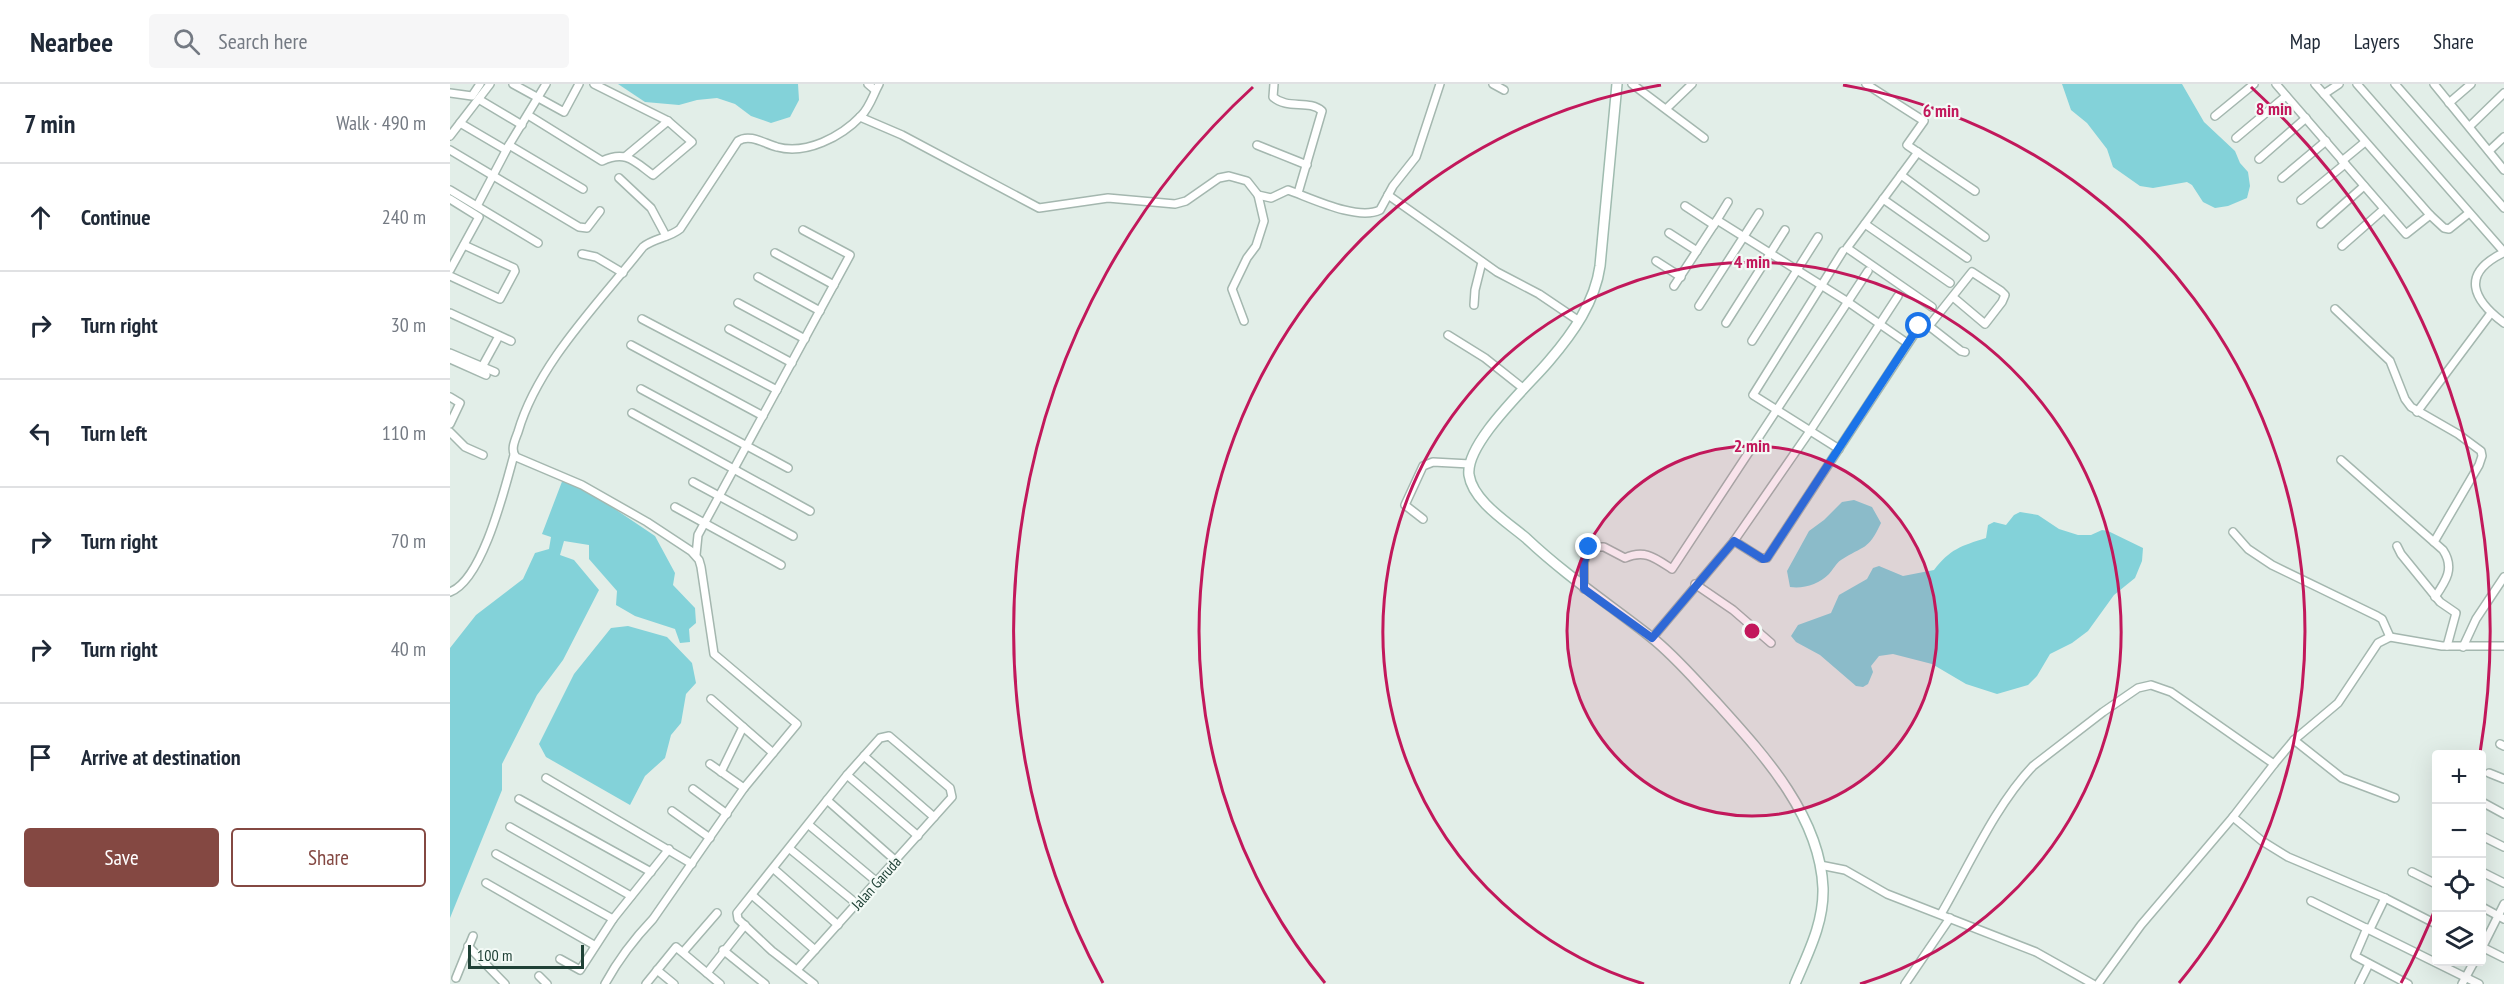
<!DOCTYPE html>
<meta charset="utf-8">
<style>
body{margin:0;font-family:"PT Sans Narrow",sans-serif;background:#f6f6f7;color:#1f2937}
.controls{position:absolute;right:18px;bottom:18px;display:grid;overflow:hidden;border-radius:6px;box-shadow:0 6px 24px #0002}
.controls button{width:54px;height:54px;display:grid;place-items:center;padding:0;border:0;border-bottom:2px solid #e0e1e3;background:#fff;color:#1f2937;font:30px sans-serif}
.scale{position:absolute;left:18px;bottom:15px;width:116px;box-sizing:border-box;padding-left:6px;border:3px solid #1f4136;border-top:0;font-size:16px;line-height:21px;white-space:nowrap;color:#1f4136;-webkit-text-stroke:4px #f3faf6;paint-order:stroke}
.stop{position:absolute;width:18px;height:18px;margin:-14px;border:4px solid #1a73e8;border-radius:50%;background:#fff}
.stop.end{background:#1a73e8;border-color:#fff;box-shadow:0 2px 6px #0008}
.list{margin:0;padding:0;list-style:none}
h2{display:flex;justify-content:space-between;align-items:center;height:78px;margin:0;padding:0 24px;font-size:26px}
h2 small{font-size:20px;font-weight:400;color:#747a83}
.list li{display:grid;grid-template-columns:39px 1fr auto;gap:18px;align-items:center;box-sizing:border-box;height:108px;padding:0 24px;border-top:2px solid #e0e1e3}
.list b{display:block;font-size:22px;white-space:nowrap}
.list em{font-size:20px;font-style:normal;color:#747a83}
.actions{display:flex;gap:12px;padding:18px 24px}
.actions a{flex:1;padding:14px 0;border:2px solid #844842;border-radius:6px;text-align:center;font-size:21px;color:#844842}
.actions .main{background:#844842;color:#fff}
.icon{flex:none;width:33px;height:33px;fill:none;stroke:currentColor;stroke-width:2;stroke-linecap:round;stroke-linejoin:round}
.map{position:relative;flex:none;width:2054px;height:900px;overflow:hidden}
header{display:flex;align-items:center;gap:36px;box-sizing:border-box;height:84px;padding:0 30px;background:#fff;border-bottom:2px solid #e0e1e3}
header strong{font-size:28px}
nav{display:flex;gap:33px;margin-inline-start:auto;font-size:21px}
.search{width:420px;height:54px;background:#f6f6f7;display:flex;align-items:center;gap:15px;box-sizing:border-box;padding:0 21px;border-radius:6px;color:#747a83;font-size:22px}
main{display:flex}
aside{flex:1;background:#fff}
.map>svg:first-child{display:block}
</style>
<header>
<strong>Nearbee</strong>
<div class="search"><svg class="icon" aria-label="search" viewBox="0 0 24 24"><circle cx="10" cy="10" r="6"/><path d="M15 15l6 6"/></svg>Search here</div>
<nav><a>Map</a><a>Layers</a><a>Share</a></nav>
</header>
<main>
<aside>
<h2>7 min<small>Walk · 490 m</small></h2>
<ul class="list">
<li><svg class="icon" aria-label="ahead" viewBox="0 0 24 24"><path d="M12 20V5M6 11l6-6 6 6"/></svg><div><b>Continue</b></div><em>240 m</em></li>
<li><svg class="icon" aria-label="right" viewBox="0 0 24 24"><path d="M7 20v-9h11M14 6l5 5-5 5"/></svg><div><b>Turn right</b></div><em>30 m</em></li>
<li><svg class="icon" aria-label="left" viewBox="0 0 24 24"><path d="M17 20v-9H6M10 6l-5 5 5 5"/></svg><div><b>Turn left</b></div><em>110 m</em></li>
<li><svg class="icon" aria-label="right" viewBox="0 0 24 24"><path d="M7 20v-9h11M14 6l5 5-5 5"/></svg><div><b>Turn right</b></div><em>70 m</em></li>
<li><svg class="icon" aria-label="right" viewBox="0 0 24 24"><path d="M7 20v-9h11M14 6l5 5-5 5"/></svg><div><b>Turn right</b></div><em>40 m</em></li>
<li><svg class="icon" aria-label="arrive" viewBox="0 0 24 24"><path d="M6 21V4h12l-3 4 3 4H6"/></svg><div><b>Arrive at destination</b></div></li>
</ul>
<div class="actions"><a class="main">Save</a><a>Share</a></div>
</aside>
<div class="map">
<svg width="2054" height="900" viewBox="0 0 2054 900">
<rect width="100%" height="100%" fill="#e2eee8"/>
<g fill="#83d2d9">
<polygon points="168,0 348,0 349,16 340,33 321,39 301,32 285,20 267,14 247,16 229,21 195,18"/>
<polygon points="1612,0 1732,0 1754,38 1785,67 1790,79 1798,88 1800,102 1797,114 1778,122 1765,124 1753,118 1742,101 1737,98 1703,104 1690,102 1663,83 1657,65 1637,39 1621,26"/>
<polygon points="113,395 153,417 205,452 225,489 223,501 245,524 246,539 239,545 240,558 230,559 225,545 185,532 166,521 167,507 139,475 139,461 114,457 110,471 124,476 149,506 113,576 87,611 52,680 52,706 0,834 0,564 26,531 73,495 85,469 99,465 101,453 92,450"/>
<path d="M1404,416L1422,423L1431,439C1418,467 1414,461 1391,476C1386,479 1383,486 1379,490C1369,500 1354,505 1340,503L1337,487L1359,447L1374,436L1392,418Z"/>
<path d="M1570,428L1588,431L1609,445L1628,451H1641L1652,446L1658,447L1693,464L1692,477L1685,494L1664,511L1638,547L1622,559L1600,570L1587,592L1578,601L1547,610L1516,600L1482,580L1443,570L1429,572L1421,582L1423,588L1418,600L1413,603L1406,602L1370,571L1346,558L1341,552L1348,541L1381,529L1389,511L1417,495L1423,484L1429,482L1453,492L1484,486C1500,465 1511,462 1536,454L1538,441L1544,438L1556,441L1564,431Z"/>
<polygon points="178,542 217,553 242,579 246,599 236,610 231,639 221,651 215,674 195,692 180,721 96,673 89,660 124,590 161,544"/>
</g>
<g fill="none" stroke-linecap="round" stroke-linejoin="round">
<g stroke="#a4b7af" stroke-width="10">
<g id="street">
<polyline points="63,0 114,28 129,0"/>
<polyline points="418,0 425,6"/>
<path d="M824,0L823,13C838,26 859,15 872,27L848,109"/>
<polyline points="1043,0 1054,6"/>
<polyline points="1182,0 1254,54"/>
<polyline points="1416,0 1474,37 1457,61 1525,107"/>
<polyline points="1826,0 1956,150 1980,131"/>
<polyline points="1865,0 1980,131 1994,144 1999,145 2019,129"/>
<polyline points="1907,0 2054,168"/>
<polyline points="1945,0 2054,124"/>
<polyline points="1984,0 2054,86"/>
<polyline points="0,9 22,12 30,0"/>
<polyline points="1874,10 1889,0"/>
<polyline points="30,16 72,41"/>
<polyline points="1999,19 2021,0"/>
<polyline points="1217,24 1242,0"/>
<path d="M78,31L152,77C176,66 184,77 203,91L242,58L218,37L144,0"/>
<polyline points="1765,32 1804,0"/>
<polyline points="410,33 452,51 589,124 658,114 725,120 736,117 769,94 779,92 797,97 808,111 814,137 806,162 797,174 782,205 794,237"/>
<polyline points="10,39 56,66"/>
<polyline points="2020,42 2054,9"/>
<polyline points="0,52 40,0"/>
<polyline points="1786,54 1836,12"/>
<polyline points="59,61 133,105"/>
<polyline points="807,61 857,81"/>
<polyline points="0,66 129,143 137,144 150,127"/>
<polyline points="2039,67 2054,53"/>
<polyline points="1468,68 1397,164 1482,223"/>
<polyline points="176,72 218,37"/>
<polyline points="1809,75 1856,34"/>
<polyline points="1892,77 1915,58"/>
<polyline points="1451,91 1535,153"/>
<polyline points="169,94 201,124 216,152"/>
<polyline points="1832,94 1876,57"/>
<polyline points="0,106 88,159"/>
<path d="M808,111L821,114L838,106C861,114 907,137 930,126L943,102L966,73L990,0"/>
<polyline points="938,111 1047,188 1089,210 1129,237"/>
<polyline points="0,115 29,133 0,186"/>
<polyline points="1433,115 1517,174"/>
<polyline points="1851,116 1895,80"/>
<polyline points="1278,118 1267,136 1398,218 1457,259"/>
<polyline points="27,122 59,61 96,0"/>
<polyline points="1235,122 1264,141"/>
<polyline points="1415,140 1500,199"/>
<polyline points="1871,140 1914,102"/>
<polyline points="1219,149 1247,167"/>
<polyline points="1892,162 1934,125"/>
<polyline points="325,169 384,201"/>
<path d="M2053,169C2010,190 2023,216 2054,239"/>
<polyline points="132,170 146,173 173,189"/>
<polyline points="1206,177 1231,193"/>
<polyline points="0,192 50,215 65,187 64,184 14,161"/>
<polyline points="308,193 370,227"/>
<polyline points="1224,202 1267,136"/>
<polyline points="288,219 355,255"/>
<polyline points="1024,221 1025,206 1032,178"/>
<polyline points="1249,222 1309,129"/>
<polyline points="1885,225 1940,277 1955,315 1961,323 2008,350 2031,367 2032,372 2029,381 1984,458"/>
<polyline points="0,229 61,257"/>
<polyline points="192,235 327,306"/>
<polyline points="1276,239 1335,146"/>
<polyline points="1479,242 1522,188 1551,207 1555,211 1552,218 1535,240 1503,213"/>
<polyline points="279,245 342,279"/>
<polyline points="998,251 1035,274 1074,305"/>
<polyline points="1302,257 1368,153"/>
<polyline points="181,261 313,332"/>
<polyline points="0,269 45,288"/>
<polyline points="0,275 36,291"/>
<polyline points="32,283 49,252"/>
<polyline points="191,305 338,384"/>
<polyline points="0,313 10,319 0,340"/>
<polyline points="1967,328 2041,229"/>
<polyline points="182,329 360,427"/>
<polyline points="0,348 15,363 33,371"/>
<polyline points="1389,365 1303,311 1393,167"/>
<path d="M1891,376L1993,466C2005,484 1996,497 1985,513"/>
<polyline points="243,398 343,452"/>
<polyline points="225,423 331,481"/>
<polyline points="973,435 955,421 973,382 983,378 1020,380"/>
<polyline points="1783,448 1798,465 1822,481 1927,532 1932,535 1940,553"/>
<polyline points="1284,457 1311,474 1317,474 1471,240 1479,242 1511,267 1515,268"/>
<polyline points="1947,462 1951,470 1990,518 2006,529 1997,562"/>
<polyline points="246,471 248,451 400,171 353,146"/>
<polyline points="1245,500 1283,526 1321,559"/>
<path d="M1134,505V478L1139,463H1154L1175,474C1195,465 1205,474 1222,485L1418,187"/>
<path d="M0,508C33,496 55,403 64,371"/>
<polyline points="1202,554 1284,457 1360,347 1448,212"/>
<polyline points="2013,563 2026,535 2054,493"/>
<polyline points="261,615 323,669"/>
<polyline points="1844,656 1892,694 1945,714"/>
<polyline points="2050,660 2054,662"/>
<polyline points="414,672 484,733"/>
<polyline points="260,680 294,704"/>
<polyline points="271,688 293,643"/>
<polyline points="2039,689 2054,695"/>
<polyline points="397,691 468,752"/>
<polyline points="96,694 242,780"/>
<polyline points="243,705 277,730"/>
<polyline points="69,715 201,788"/>
<polyline points="377,716 446,777"/>
<polyline points="2032,718 2054,730"/>
<polyline points="222,727 260,754"/>
<polyline points="1783,733 1812,757 1838,773 1935,814 1986,840"/>
<polyline points="359,741 427,798"/>
<polyline points="60,743 181,812"/>
<polyline points="2032,752 2054,763"/>
<polyline points="340,765 407,820"/>
<polyline points="46,770 163,835"/>
<polyline points="1370,781 1395,786 1437,810 1586,868 1643,900"/>
<polyline points="324,785 388,841"/>
<polyline points="1962,788 1986,800"/>
<polyline points="2032,788 2054,799"/>
<polyline points="36,799 144,861"/>
<polyline points="302,811 365,866"/>
<polyline points="1861,817 2029,900"/>
<polyline points="2032,823 2054,835"/>
<path d="M1491,830C1519,782 1545,722 1583,682L1653,628L1688,604L1701,601L1721,608L1824,680"/>
<polyline points="1917,844 1905,872 1958,900"/>
<polyline points="1920,845 1935,814"/>
<polyline points="18,862 55,900"/>
<polyline points="2032,863 2054,874"/>
<polyline points="2032,864 2054,820"/>
<polyline points="273,866 315,900"/>
<polyline points="234,867 267,829"/>
<polyline points="110,875 130,886 163,835 219,765"/>
<polyline points="207,886 224,900"/>
<polyline points="347,886 502,713 500,704 439,652 430,654 397,691 287,829 288,835 322,867 326,870 364,900"/>
<polyline points="257,889 295,841"/>
<polyline points="89,892 97,900"/>
<polyline points="6,894 23,852"/>
<path d="M155,900C168,876 184,855 203,835L294,704L347,640L264,570L251,483L249,476L241,467L197,438L132,401L66,373C60,366 65,356 68,348C88,279 149,219 193,163C204,154 219,154 230,145L288,57C300,49 315,60 327,63C356,71 391,53 411,32C420,23 423,11 429,0"/>
<polyline points="196,900 226,863 270,900"/>
<polyline points="1455,900 1500,834"/>
<polyline points="1648,900 1691,841 1783,733 1824,680 1844,656 1888,619 1928,559 1940,553 1992,562 2054,562"/>
<polyline points="1909,900 1919,880"/>
<polyline points="2012,900 2024,878"/>
</g>
</g>
<g stroke="#9fbbaf" stroke-width="12">
<path id="secondary" d="M1167,0L1150,182C1145,218 1123,249 1099,277C1079,301 1015,359 1019,391C1023,417 1057,438 1076,454C1115,491 1159,520 1201,553C1225,572 1245,596 1266,618C1312,669 1370,731 1373,804C1374,839 1358,869 1345,900"/>
</g>
<use href="#street" stroke="#fff" stroke-width="7"/>
<use href="#secondary" stroke="#fff" stroke-width="9"/>
</g>
<g fill="none" stroke-linecap="round" stroke-linejoin="round">
<polyline stroke="#1a73e8" stroke-width="8" points="1139,463 1134,478 1134,505 1202,554 1284,457 1313,475 1317,474 1469,242"/>
</g>
<circle cx="1302" cy="547" r="185" fill="#c2185b" fill-opacity=".12"/>
<g fill="none" stroke="#c2185b" stroke-width="3">
<circle cx="1302" cy="547" r="185"/>
<path d="M1194 900A369 369 0 1 1 1410 900"/>
<path d="M875 899A554 554 0 0 1 1211 1M1393 1A554 554 0 0 1 1729 899"/>
<path d="M1986 823A738 738 0 0 1 1951 899M653 899A738 738 0 0 1 803 3M1801 3A738 738 0 0 1 2030 669"/>
</g>
<g text-anchor="middle" dominant-baseline="central" stroke-width="4.5" stroke-linejoin="round" paint-order="stroke">
<g font-size="15" fill="#1f4136" stroke="#f3faf6">
<text transform="translate(426 799) rotate(-48)">Jalan Garuda</text>
</g>
</g>
<circle cx="1302" cy="547" r="9" fill="#c2185b" stroke="#f3faf6" stroke-width="3"/>
<g font-size="18" text-anchor="middle" font-weight="bold" fill="#c2185b" stroke="#f3faf6" stroke-width="4.5" stroke-linejoin="round" paint-order="stroke">
<text x="1824" y="31">8 min</text>
<text x="1491" y="33">6 min</text>
<text x="1302" y="184">4 min</text>
<text x="1302" y="368">2 min</text>
</g>
</svg>
<div class="controls">
<button>+</button>
<button>−</button>
<button><svg class="icon" aria-label="locate" viewBox="0 0 24 24"><circle cx="12" cy="12" r="6"/><path d="M12 2v4M12 18v4M2 12h4M18 12h4"/></svg></button>
<button><svg class="icon" aria-label="layers" viewBox="0 0 24 24"><path d="M12 4l9 5-9 5-9-5zM3 14l9 5 9-5"/></svg></button>
</div>
<div class="scale">100 m</div>
<div class="stop" style="left:1469px;top:242px"></div>
<div class="stop end" style="left:1139px;top:463px"></div>
</div>
</main>
